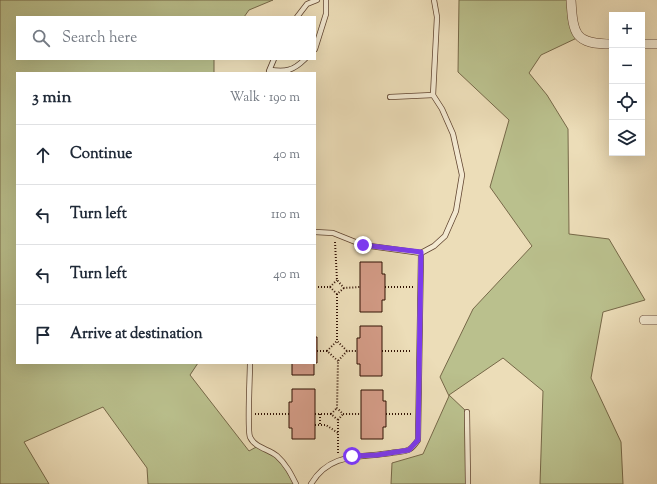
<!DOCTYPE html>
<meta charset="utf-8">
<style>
body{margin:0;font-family:"Sorts Mill Goudy",serif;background:#f2f2f3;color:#1f2937}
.controls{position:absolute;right:12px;top:12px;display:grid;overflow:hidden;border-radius:0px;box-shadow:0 4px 16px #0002}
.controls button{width:36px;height:36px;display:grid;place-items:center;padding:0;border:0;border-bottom:1px solid #e0e1e3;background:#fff;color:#1f2937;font:20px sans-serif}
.stop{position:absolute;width:12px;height:12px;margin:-9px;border:3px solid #7c3aed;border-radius:50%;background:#fff}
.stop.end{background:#7c3aed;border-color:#fff;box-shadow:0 1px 4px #0008}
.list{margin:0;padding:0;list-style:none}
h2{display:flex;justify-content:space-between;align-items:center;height:52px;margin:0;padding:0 16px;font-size:17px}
h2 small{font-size:13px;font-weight:400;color:#747a83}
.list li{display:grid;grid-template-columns:26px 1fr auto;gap:12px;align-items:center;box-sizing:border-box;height:60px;padding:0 16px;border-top:1px solid #e0e1e3}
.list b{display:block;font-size:15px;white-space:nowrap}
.list em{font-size:13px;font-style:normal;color:#747a83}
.icon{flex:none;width:22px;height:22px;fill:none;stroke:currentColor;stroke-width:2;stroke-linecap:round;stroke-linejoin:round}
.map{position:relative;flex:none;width:657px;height:484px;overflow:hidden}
.search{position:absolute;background:#fff;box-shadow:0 4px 16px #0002;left:16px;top:16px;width:300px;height:44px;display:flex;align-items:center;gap:10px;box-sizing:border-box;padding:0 14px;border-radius:0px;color:#747a83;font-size:15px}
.panel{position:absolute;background:#fff;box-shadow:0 4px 16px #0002;left:16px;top:72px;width:300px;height:292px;border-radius:0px}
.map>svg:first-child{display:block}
</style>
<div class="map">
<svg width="657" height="484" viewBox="0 0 657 484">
<rect width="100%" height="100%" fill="#ecddb8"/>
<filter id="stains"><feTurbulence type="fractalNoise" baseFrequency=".005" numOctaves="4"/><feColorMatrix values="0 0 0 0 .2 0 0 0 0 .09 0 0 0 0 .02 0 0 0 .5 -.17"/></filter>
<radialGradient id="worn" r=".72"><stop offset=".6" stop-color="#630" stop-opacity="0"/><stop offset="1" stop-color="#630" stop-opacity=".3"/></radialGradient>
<g fill="#bac08d" stroke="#766848">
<polygon points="0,0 273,0 249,10 244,17 17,17 17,59 214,59 214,73 17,73 17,363 198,363 190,375 249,451 258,446 277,457 296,484 148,484 147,468 103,407 24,442 49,484 0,484"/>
<polygon points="459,0 571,0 579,37 541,55 529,73 547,95 568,129 569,234 609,239 645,300 603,312 591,378 621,442 623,484 540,484 543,391 503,358 449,395 467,412 468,484 391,484 392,463 423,454 449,396 440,377 473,309 532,246 490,187 509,120 458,72"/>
</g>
<g fill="#d39b86" stroke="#311103">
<polygon points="360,262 382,262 382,274 385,274 385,300 382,300 382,312 360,312"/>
<polygon points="360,326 382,326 382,376 360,376 360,364 357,364 357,338 360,338"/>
<polygon points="315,337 317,337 317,363 314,363 314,375 292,375 292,363 315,363"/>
<polygon points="292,389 315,389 315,439 292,439 292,428 289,428 289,402 292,402"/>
<polygon points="361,390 383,390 383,401 386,401 386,427 383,427 383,439 361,439"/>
</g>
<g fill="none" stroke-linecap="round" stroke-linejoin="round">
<g stroke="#604430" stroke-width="6">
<g id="lane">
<polyline points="297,17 307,4 317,0"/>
<polyline points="315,49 326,14 326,0"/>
<path d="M270,70C286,72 293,71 305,59"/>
<polyline points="269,71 274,59"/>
<polyline points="390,97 433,95"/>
<polyline points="315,232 333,233 363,245 421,253 434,246 445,236 456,211 462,175 453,134 442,109 433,95 437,17 434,0"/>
<path d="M250,363C250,375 247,430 250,437C255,448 269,449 277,456C286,464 291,474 296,484"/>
<polyline points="467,412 468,484"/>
<path d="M311,484C330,452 360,458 391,453C397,452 405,452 410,449C413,447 416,443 418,440L421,253"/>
</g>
</g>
<g stroke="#604430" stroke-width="10">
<g id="street">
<path d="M571,0C573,35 575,44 612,44"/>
<polyline points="642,44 657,44"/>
<polyline points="644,320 657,320"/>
</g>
</g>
<g stroke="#311103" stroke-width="2" stroke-dasharray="1 2" stroke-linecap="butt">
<polyline points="335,242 337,280 344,288 360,287"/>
<polyline points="315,287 330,287 337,294 344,288"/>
<polyline points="330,287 337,280"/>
<polyline points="385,287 414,287"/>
<polyline points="337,294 337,341 347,351 357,351"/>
<polyline points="317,351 327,351 338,361"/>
<polyline points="327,351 337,341"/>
<polyline points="347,351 338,361 337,408 343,414 361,414"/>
<polyline points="382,351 412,351"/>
<polyline points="255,414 289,414"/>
<polyline points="315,414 331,414 338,420"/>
<polyline points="320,414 320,425"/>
<polyline points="331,414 337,408"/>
<polyline points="386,414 411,414"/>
<polyline points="315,425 326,425 338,433"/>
<polyline points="338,453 338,420 343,414"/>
</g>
<use href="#lane" stroke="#f3e9d1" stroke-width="4.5"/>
<use href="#street" stroke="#f3e9d1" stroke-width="9"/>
</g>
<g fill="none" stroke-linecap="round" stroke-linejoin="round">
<polyline stroke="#7c3aed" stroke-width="5" points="352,456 377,455 409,450 418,440 421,252 363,245"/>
</g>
<rect width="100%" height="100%" filter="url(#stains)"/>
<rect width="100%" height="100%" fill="url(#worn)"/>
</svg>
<div class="controls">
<button>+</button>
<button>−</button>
<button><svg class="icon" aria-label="locate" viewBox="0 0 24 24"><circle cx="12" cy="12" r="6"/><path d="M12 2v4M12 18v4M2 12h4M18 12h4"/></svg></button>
<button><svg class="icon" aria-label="layers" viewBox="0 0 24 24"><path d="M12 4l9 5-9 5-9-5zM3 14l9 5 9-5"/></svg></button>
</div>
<div class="stop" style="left:352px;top:456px"></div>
<div class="stop end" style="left:363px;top:245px"></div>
<div class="search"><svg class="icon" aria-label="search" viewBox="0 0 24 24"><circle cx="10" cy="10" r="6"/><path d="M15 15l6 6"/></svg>Search here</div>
<section class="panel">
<h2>3 min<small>Walk · 190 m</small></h2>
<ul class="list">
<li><svg class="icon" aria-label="ahead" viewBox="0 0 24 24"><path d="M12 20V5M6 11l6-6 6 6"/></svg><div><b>Continue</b></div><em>40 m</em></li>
<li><svg class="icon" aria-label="left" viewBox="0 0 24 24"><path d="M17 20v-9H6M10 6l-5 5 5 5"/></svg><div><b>Turn left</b></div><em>110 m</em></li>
<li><svg class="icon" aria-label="left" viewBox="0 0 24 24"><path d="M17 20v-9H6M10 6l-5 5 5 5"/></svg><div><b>Turn left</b></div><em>40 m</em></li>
<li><svg class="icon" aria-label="arrive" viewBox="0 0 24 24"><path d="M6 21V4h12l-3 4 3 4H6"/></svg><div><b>Arrive at destination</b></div></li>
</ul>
</section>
</div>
